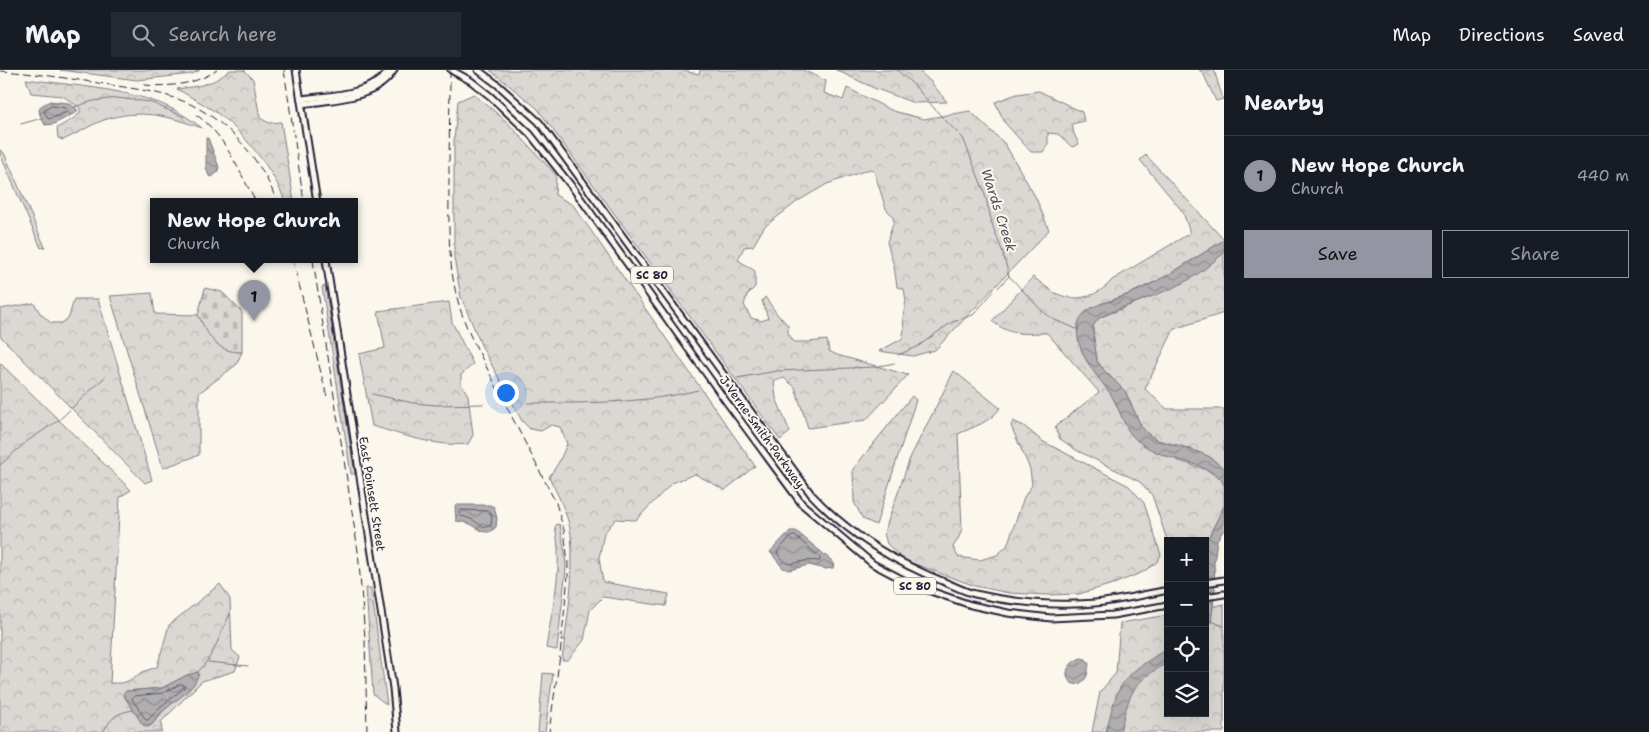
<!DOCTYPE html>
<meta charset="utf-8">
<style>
body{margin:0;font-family:"Shantell Sans",sans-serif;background:#242831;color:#f1f3f6}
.controls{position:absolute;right:15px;bottom:15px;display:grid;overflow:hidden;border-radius:0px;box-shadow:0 5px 20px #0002}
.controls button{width:45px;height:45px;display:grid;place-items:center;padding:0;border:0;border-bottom:1px solid #363941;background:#171b24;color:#f1f3f6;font:25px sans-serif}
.you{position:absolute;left:505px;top:322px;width:18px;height:18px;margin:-12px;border:4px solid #fff;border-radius:50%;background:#1a73e8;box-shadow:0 0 0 8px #1a73e833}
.badge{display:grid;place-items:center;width:32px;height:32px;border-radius:50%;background:#9495a2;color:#111;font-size:16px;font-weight:700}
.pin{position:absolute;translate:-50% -41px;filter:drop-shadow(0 1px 2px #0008)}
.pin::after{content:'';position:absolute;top:26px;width:18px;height:15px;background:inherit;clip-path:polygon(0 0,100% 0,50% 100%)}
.popup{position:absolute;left:150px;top:128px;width:208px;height:65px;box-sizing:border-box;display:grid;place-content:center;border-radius:0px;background:#171b24;filter:drop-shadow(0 1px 4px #0005);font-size:16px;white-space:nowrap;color:#9ea1a6}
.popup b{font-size:19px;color:#f1f3f6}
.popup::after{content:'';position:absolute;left:50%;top:100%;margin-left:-10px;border:10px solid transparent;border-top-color:#171b24}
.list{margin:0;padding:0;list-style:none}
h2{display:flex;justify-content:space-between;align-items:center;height:65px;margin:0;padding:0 20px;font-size:21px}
h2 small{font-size:16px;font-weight:400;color:#9ea1a6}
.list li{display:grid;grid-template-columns:32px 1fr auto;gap:15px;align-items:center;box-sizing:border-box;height:80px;padding:0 20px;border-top:1px solid #363941}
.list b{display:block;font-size:19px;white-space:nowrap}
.list p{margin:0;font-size:16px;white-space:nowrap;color:#9ea1a6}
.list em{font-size:16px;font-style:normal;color:#9ea1a6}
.actions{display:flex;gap:10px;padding:15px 20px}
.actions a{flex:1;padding:11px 0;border:1px solid #9495a2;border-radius:0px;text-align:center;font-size:18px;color:#9495a2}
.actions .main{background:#9495a2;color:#111}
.icon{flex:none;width:28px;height:28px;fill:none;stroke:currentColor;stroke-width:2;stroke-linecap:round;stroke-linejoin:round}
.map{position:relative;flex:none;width:1224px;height:662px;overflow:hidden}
header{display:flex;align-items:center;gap:30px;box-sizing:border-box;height:70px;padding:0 25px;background:#171b24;border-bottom:1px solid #363941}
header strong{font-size:24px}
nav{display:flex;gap:28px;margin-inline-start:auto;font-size:18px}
.search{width:350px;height:45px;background:#242831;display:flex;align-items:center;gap:12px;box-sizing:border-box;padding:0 18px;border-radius:0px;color:#9ea1a6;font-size:19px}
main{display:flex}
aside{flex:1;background:#171b24}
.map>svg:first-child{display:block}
</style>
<header>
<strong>Map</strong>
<div class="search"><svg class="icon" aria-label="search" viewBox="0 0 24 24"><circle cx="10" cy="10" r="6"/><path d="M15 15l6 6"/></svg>Search here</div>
<nav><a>Map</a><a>Directions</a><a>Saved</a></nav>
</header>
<main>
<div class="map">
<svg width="1224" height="662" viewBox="0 0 1224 662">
<defs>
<pattern id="forest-crowns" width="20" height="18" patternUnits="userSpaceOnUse" patternTransform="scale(1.25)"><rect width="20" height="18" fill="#dbd8d3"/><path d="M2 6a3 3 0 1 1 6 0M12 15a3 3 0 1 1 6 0" fill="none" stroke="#bcb9b6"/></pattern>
<pattern id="cemetery-stones" width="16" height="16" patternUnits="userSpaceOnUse" patternTransform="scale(1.25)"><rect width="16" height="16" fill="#dbd8d3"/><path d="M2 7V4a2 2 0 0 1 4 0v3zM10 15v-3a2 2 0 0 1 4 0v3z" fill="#bcb9b6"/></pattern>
<pattern id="water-waves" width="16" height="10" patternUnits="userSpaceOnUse" patternTransform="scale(1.25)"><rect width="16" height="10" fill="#b1aeb0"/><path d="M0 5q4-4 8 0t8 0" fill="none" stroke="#908d90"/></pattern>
</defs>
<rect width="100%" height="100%" fill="#fbf7ec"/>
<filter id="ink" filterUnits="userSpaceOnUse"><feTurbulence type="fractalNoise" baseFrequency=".02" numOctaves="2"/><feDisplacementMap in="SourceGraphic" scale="10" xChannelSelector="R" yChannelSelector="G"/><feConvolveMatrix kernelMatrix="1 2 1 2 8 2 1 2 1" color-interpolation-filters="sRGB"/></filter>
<g filter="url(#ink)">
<g fill="url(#forest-crowns)" stroke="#7e7d87" fill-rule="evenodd">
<polygon points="60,0 200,0 192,4 137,10"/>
<path d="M230,0H244L253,9L260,48L269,53L281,52L294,132H285C276,102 240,58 214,41C202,33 189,26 177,19C198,16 213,15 230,0Z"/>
<polygon points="490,0 688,0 688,2 699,4 700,0 803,0 826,11 824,23 843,30 847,18 893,41 924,49 970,41 1005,74 1036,128 1049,160 935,280 913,286 879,281 902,269 904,260 903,247 906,231 904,219 897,217 894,196 887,172 894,151 892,145 886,139 874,101 870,99 827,114 798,131 764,157 753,176 744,177 738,190 755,201 755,217 747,225 744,235 751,248 762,251 768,248 762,231 765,227 777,244 788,255 788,263 794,272 808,272 827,270 829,281 837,285 908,305 866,350 808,358 795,317 784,308 774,311 776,328 790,362 780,370 537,38"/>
<polygon points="836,0 918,0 931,12 947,32 914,33 874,18"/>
<polygon points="1199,0 1214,0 1223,29 1216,31 1203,3"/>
<path d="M26,9C68,15 120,18 159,33C175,39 189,48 202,58C168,46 140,38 104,50C90,55 77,64 63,70L58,68L57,58L76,47L80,42V38L63,26L31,23Z"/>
<polygon points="1039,21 1082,42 1084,51 1072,54 1074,64 1079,74 1072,77 1058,64 1048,63 1048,74 1043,82 1031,82 1005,53 995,32 1017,24"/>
<path d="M474,24L507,52L556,105L555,125L573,135L755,396L725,420L695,404L672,413L636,450L616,449L604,463L599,488L603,512L669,524L666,536L603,527L590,540L584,570L568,590H562C567,549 575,506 571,464C568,444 558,425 549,407L559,392L567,374L560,357L551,355L541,361L530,359L522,351L482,277L461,227L454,188V70L458,31Z"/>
<polygon points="0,80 4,83 45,177 41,178 0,84"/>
<path d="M1146,85L1224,170L1165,207L1129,224L1100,234L1078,259L1079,271L1086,290L1113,326L1121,342L1176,390L1207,400L1222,410L1224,415V436L1207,470L1205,482V471H1168V473L1152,425L1140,412L1076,380L1059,368L1055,357L1099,322L1047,263C1023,263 1012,267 992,251L1033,207C1040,212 1048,219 1055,223C1076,233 1098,227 1112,210L1190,163L1183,142L1140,90Z"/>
<polygon points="1224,183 1224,243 1174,259 1145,319 1167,339 1224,339 1224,399 1210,387 1182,376 1158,370 1148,364 1141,356 1125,321 1104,300 1097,291 1093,262 1093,256 1099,248 1157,224 1189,209"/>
<polygon points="325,216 355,404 351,404 322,217"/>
<path d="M152,223L155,244L198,245C209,265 216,282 242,282L236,295L199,323V385L163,398L110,226Z"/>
<polygon points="74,229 98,229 152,410 145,413 0,266 0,239 34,233 40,243 51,253 62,253 69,247"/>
<path d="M449,232L452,252L473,294L461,305V314L468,325L473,365L468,374C436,377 403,365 372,356L359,284L385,278L378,241Z"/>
<path d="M0,293L131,420L120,427L110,613C127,614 128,611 141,603C146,600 152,599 157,597L169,555L220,514L230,529L232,580L240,587L235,601L202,611L161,652L162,662H0ZM187,605L194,614L163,641L152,655L146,657L125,628L126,621L162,618Z"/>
<path d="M954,301L1000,338C991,352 973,357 958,364L962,459L959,467L953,477L958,487L980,490L997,485L1007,476L1024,427L1032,415L1030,399L1011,356L1013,351L1024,356L1042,371L1129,416L1144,433L1161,485L1157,492L1143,502L1116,513L1079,524L1047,525L1009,523L975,516L904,490L887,474L884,463L910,388Z"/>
<polygon points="912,326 916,330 876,455 863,449 854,432 853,399"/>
<path d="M557,454L560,455L565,483L566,498L557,580L546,578C552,538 564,497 555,457Z"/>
<polygon points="366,518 371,518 387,635 373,624"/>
<polygon points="1224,534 1224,662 1092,662 1100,622 1116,603 1120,553 1168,545 1168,643 1205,643 1205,538"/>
<polygon points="543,603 553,604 545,662 538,662"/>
</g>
<path fill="url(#cemetery-stones)" stroke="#7e7d87" d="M205,218L222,222L242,242V282C215,282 209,266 198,245Z"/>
<g fill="url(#water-waves)" stroke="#787681">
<polygon points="50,31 68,33 77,39 77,42 54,54 45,55 40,45 39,40 41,36"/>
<polygon points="206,68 208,68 219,97 217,103 212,107 209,106 206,98"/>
<path d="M1224,170V183C1213,192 1202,202 1190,209C1161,226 1128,233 1099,248L1093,256V262L1097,291L1104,300L1125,321L1141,356L1148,364L1158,371L1196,381L1210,387L1224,399V415C1214,393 1174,392 1154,381C1144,376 1134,370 1128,360C1120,346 1117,332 1107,319C1094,303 1071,275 1079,251C1085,237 1101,234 1114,230C1154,216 1188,193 1224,170Z"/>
<path d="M458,435H490L494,437L497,448L496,457C487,467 481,460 472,455C467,452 461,452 456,451L455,436Z"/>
<polygon points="1224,436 1224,460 1217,470 1214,493 1215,521 1211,552 1205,568 1205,482 1207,470"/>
<polygon points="790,461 796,461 831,490 834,493 833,498 826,499 809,495 789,500 783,498 770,482"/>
<path d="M1168,579V593C1131,612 1129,625 1120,662H1106C1115,626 1117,609 1151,589C1156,585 1162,582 1168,579Z"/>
<path d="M1081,588L1086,589L1089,594C1088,598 1088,606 1085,609C1072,626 1054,598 1081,588Z"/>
<polygon points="198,602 199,604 194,614 188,621 163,641 149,657 146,657 142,654 123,624 126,621 162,618 187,605"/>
</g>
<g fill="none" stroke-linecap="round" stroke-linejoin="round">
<g stroke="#5b5a6a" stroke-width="1">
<polygon points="52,36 66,38 68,41 59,46 48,49 44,41"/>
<path d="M460,440L490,441L492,448L491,455C483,460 480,454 473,450C469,448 465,447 461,446L459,442Z"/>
<path d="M792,466H795L820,487V491C815,491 809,490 804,491C789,494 786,498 777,482Z"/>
<polygon points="181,614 184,615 184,618 160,637 148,650 146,650 132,629 134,626 163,623"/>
</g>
<g stroke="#787681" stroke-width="1">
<polyline points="897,0 915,16 940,45 963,68 984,121 993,157 1003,183 1009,206 1043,242 1055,250 1079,260"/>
<polyline points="74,37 93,31 117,28 150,32 184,47"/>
<polyline points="21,54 42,48"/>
<polyline points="998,218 1009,206"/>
<polyline points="898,285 917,277 952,252 973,245 993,222"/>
<polyline points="737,308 777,301 874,297 895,293"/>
<polyline points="372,324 413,333 437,335 483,334"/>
<path d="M527,333C584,333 643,334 698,320"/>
<polyline points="0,395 26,372 59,350 105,307"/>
<polyline points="1211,551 1224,556"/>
<polyline points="208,592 248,596"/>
<path d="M198,602C214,586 220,564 230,544"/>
<path d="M103,662C112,647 116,643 133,640"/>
</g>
<g stroke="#22223b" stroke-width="9">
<g id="major">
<polyline points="296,0 317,132"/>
<polyline points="451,0 471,11 490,26 530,64 573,118 728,334 802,434 873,494 913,515 971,535 1008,543 1051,548 1113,545 1168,535"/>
<path d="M478,0L498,15L539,52L811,424C848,464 896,493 947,513C956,517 966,522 975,524C1005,531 1043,535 1074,534C1105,534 1137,526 1168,520"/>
<path d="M301,29C331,25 370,26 390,0"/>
<path d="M302,34C333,29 376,30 394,0"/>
<polyline points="326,190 393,618 397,662"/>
<polyline points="1205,513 1224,510"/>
<polyline points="1205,527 1224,524"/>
</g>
</g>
<use href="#major" stroke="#fbf7ec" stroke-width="5"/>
<g stroke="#22223b" stroke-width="1" stroke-dasharray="8 4" stroke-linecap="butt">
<polyline points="284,0 304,132"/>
<path d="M450,0C450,37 449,74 449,110C449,169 446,212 471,267L556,433L564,460L568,493V506L560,585L549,662"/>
<path d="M0,1C33,3 66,8 98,13C128,18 160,21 188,33C229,52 262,90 277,132"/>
<path d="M144,15C170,17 195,15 217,0"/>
<path d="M196,45C224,62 240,104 256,132"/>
<polyline points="293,190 327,327"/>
<polyline points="313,190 358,481 365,568 367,662"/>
</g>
</g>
</g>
<g text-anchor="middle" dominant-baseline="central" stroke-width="4" stroke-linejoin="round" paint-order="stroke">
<g fill="#fbf7ec" stroke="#636270" stroke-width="1">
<rect x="631" y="196.5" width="42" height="17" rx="4"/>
<rect x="894" y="507.5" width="42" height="17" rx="4"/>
</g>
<g font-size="11" font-weight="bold" fill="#22223b">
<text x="652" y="205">SC 80</text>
<text x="915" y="516">SC 80</text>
</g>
<g font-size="12" fill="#22223b" stroke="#fbf7ec">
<text transform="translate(762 362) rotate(54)">J Verne Smith Parkway</text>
<text transform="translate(372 424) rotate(81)">East Poinsett Street</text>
</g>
<g font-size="14" font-style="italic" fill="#545364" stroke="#fbf7ec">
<text transform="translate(999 140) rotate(72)">Wards Creek</text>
</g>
</g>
</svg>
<div class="controls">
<button>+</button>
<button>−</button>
<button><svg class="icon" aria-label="locate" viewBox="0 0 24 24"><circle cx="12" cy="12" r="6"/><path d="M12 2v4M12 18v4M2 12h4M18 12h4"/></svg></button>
<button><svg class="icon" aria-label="layers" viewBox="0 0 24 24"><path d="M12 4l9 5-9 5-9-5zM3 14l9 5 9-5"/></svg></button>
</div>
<div class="you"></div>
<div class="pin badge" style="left:254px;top:251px">1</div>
<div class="popup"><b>New Hope Church</b>Church</div>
</div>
<aside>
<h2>Nearby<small></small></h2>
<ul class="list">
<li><span class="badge">1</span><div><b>New Hope Church</b><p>Church</p></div><em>440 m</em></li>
</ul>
<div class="actions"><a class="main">Save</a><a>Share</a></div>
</aside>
</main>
